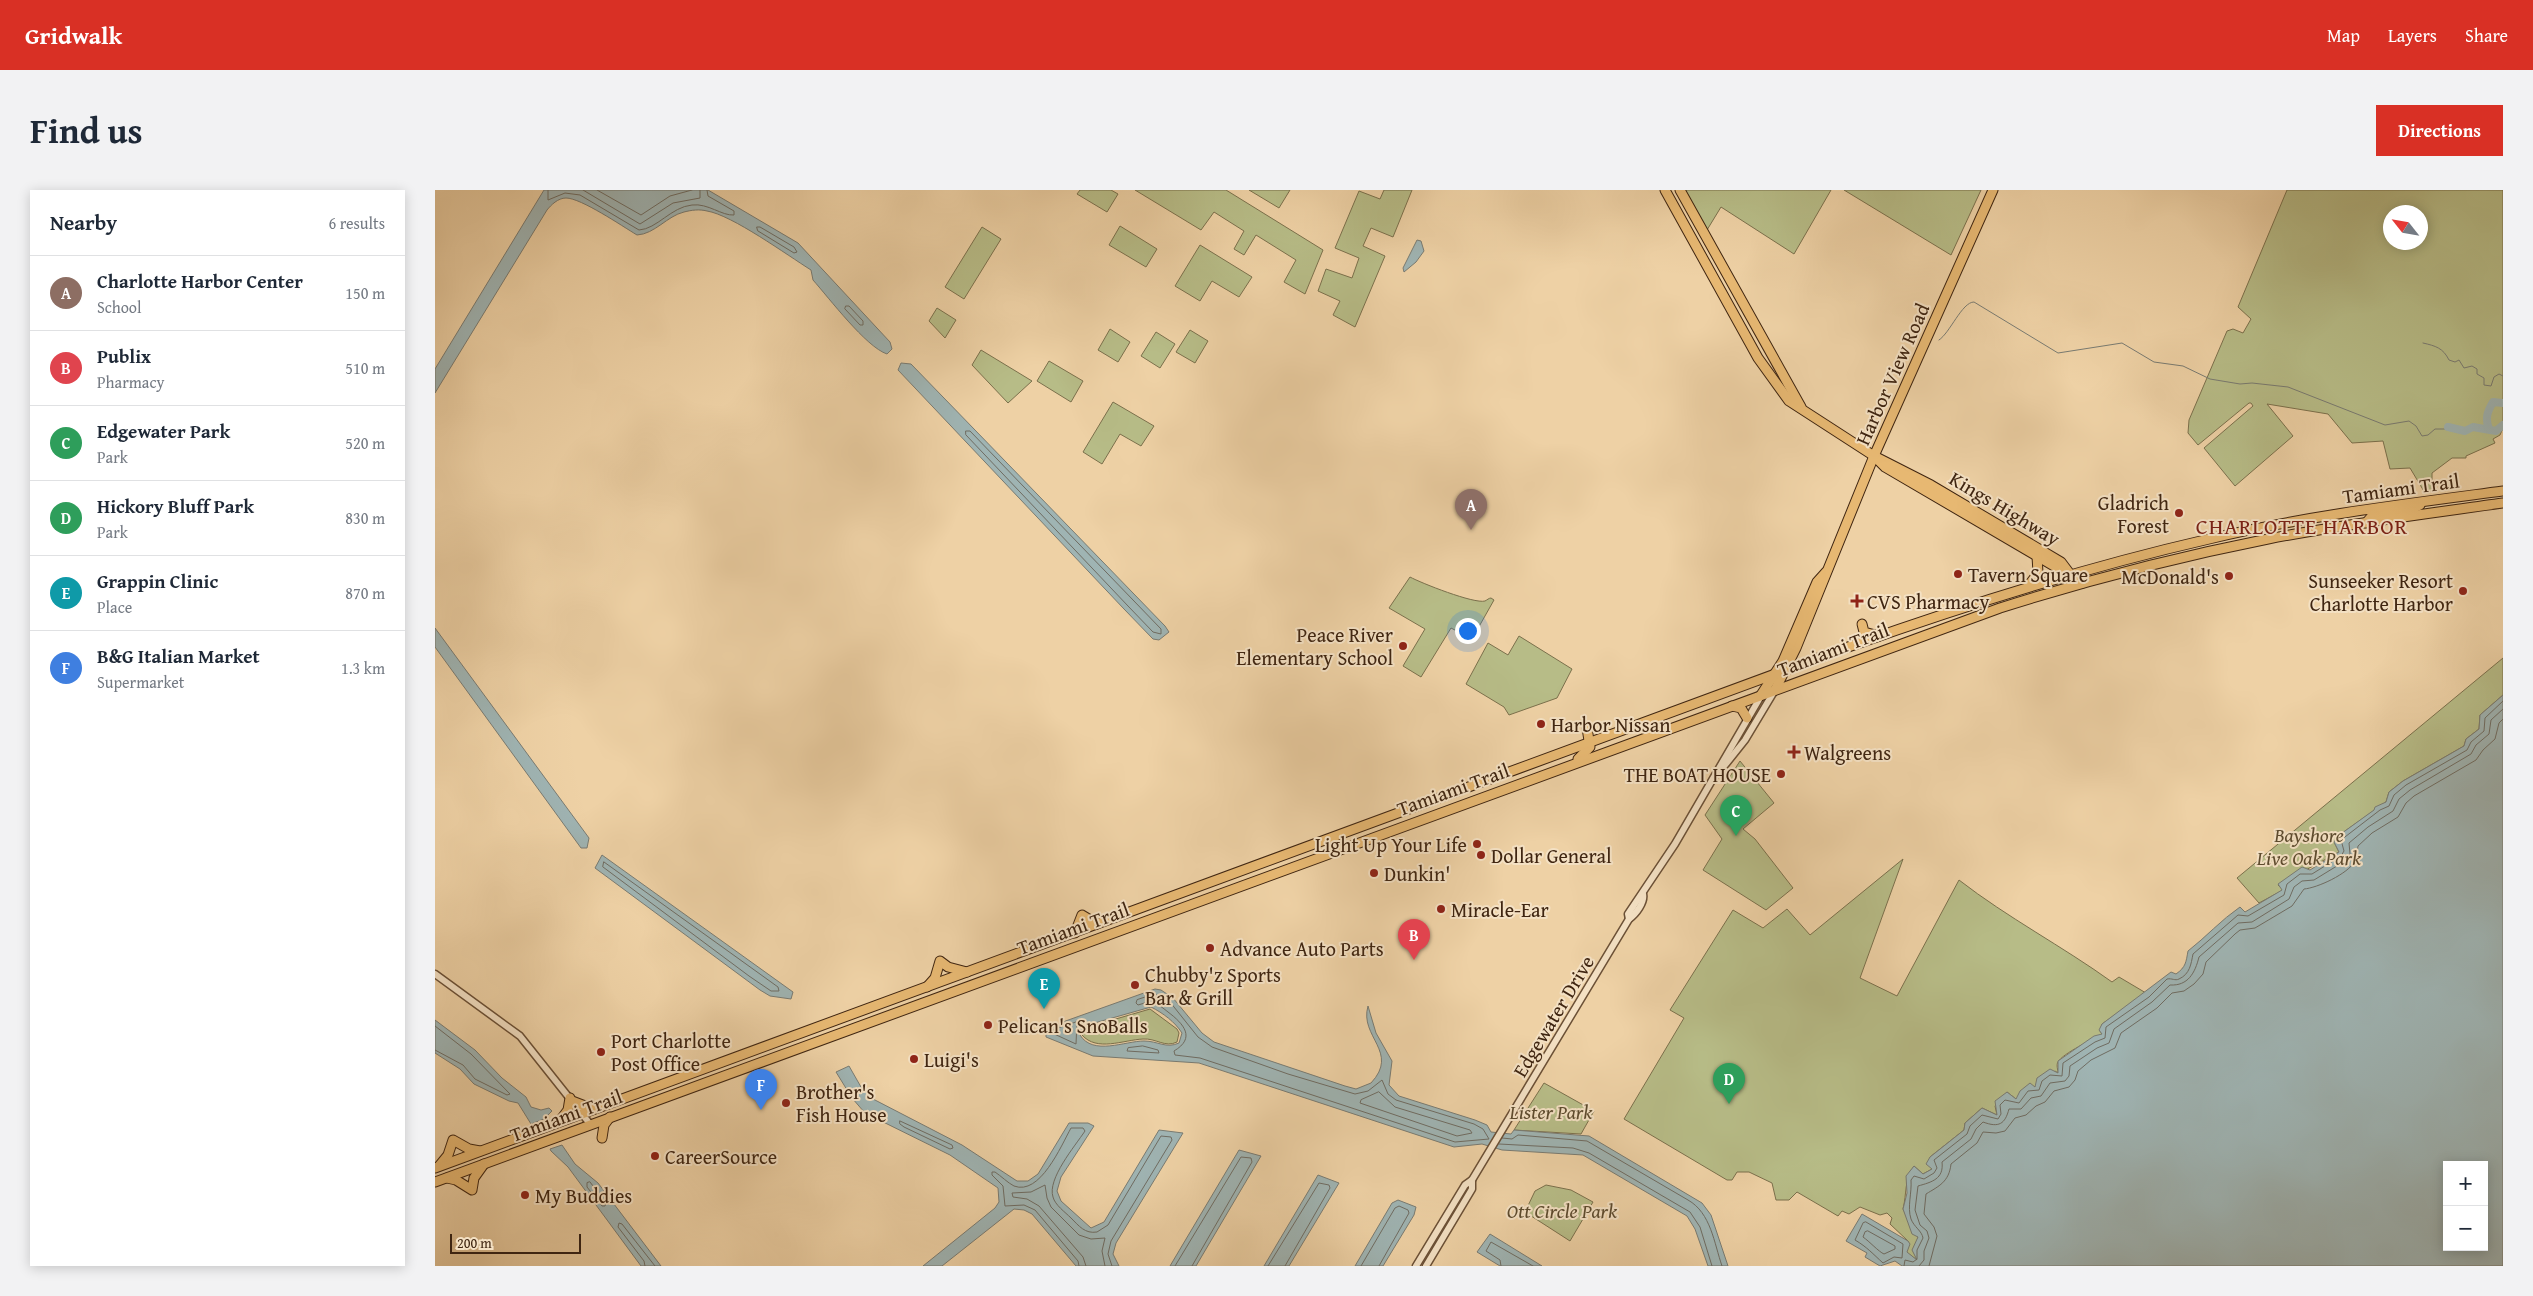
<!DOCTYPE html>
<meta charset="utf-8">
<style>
body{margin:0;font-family:"Gentium Book Plus",serif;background:#f2f2f3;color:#1f2937}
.controls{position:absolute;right:15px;bottom:15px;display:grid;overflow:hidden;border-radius:0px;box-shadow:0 2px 12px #0003}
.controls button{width:45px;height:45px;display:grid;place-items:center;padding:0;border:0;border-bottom:1px solid #e0e1e3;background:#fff;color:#1f2937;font:25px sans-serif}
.compass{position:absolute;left:1948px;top:15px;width:45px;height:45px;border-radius:50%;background:#fff;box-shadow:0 2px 12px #0003;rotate:301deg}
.scale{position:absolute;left:15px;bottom:12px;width:131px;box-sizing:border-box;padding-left:5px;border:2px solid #3f2511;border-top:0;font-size:14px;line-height:18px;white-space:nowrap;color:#3f2511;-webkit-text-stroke:4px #f4e1c4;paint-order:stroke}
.you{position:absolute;left:1032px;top:440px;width:18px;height:18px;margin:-12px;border:4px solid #fff;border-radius:50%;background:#1a73e8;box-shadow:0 0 0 8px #1a73e833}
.badge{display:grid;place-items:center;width:32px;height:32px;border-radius:50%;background:#d93025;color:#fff;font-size:16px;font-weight:700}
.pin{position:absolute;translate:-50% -41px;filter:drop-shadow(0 1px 2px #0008)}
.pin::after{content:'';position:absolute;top:26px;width:18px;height:15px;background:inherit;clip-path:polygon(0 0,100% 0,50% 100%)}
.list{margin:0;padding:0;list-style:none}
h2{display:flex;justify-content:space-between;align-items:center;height:65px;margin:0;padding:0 20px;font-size:21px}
h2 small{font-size:16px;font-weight:400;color:#747a83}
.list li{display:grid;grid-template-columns:32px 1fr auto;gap:15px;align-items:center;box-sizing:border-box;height:75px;padding:0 20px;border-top:1px solid #e0e1e3}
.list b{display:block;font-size:19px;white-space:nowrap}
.list p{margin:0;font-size:16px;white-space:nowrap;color:#747a83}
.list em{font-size:16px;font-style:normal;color:#747a83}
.map{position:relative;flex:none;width:2068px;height:1076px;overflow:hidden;border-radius:0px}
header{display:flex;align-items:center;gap:30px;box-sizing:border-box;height:70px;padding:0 25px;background:#d93025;color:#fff}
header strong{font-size:24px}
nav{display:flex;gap:28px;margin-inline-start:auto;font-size:18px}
.intro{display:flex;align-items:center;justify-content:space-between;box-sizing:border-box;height:120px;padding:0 30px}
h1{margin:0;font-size:35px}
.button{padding:12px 22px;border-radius:0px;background:#d93025;color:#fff;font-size:18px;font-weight:700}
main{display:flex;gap:30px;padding:0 30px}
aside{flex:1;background:#fff;border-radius:0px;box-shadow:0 2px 12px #0003}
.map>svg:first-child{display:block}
</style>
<header>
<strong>Gridwalk</strong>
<nav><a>Map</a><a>Layers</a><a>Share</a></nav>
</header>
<div class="intro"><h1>Find us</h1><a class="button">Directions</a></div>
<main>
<aside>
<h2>Nearby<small>6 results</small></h2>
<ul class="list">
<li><span class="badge" style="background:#8d6e63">A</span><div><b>Charlotte Harbor Center</b><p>School</p></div><em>150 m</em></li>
<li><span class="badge" style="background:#e0444e">B</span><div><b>Publix</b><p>Pharmacy</p></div><em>510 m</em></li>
<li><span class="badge" style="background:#2e9e5b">C</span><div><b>Edgewater Park</b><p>Park</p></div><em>520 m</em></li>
<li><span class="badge" style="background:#2e9e5b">D</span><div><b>Hickory Bluff Park</b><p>Park</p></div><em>830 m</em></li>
<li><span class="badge" style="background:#0f9aa8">E</span><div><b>Grappin Clinic</b><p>Place</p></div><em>870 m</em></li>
<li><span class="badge" style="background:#3f7fe0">F</span><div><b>B&amp;G Italian Market</b><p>Supermarket</p></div><em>1.3 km</em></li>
</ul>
</aside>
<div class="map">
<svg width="2068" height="1076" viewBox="0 0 2068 1076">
<rect width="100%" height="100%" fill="#eed1a5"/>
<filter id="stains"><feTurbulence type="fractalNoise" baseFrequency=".004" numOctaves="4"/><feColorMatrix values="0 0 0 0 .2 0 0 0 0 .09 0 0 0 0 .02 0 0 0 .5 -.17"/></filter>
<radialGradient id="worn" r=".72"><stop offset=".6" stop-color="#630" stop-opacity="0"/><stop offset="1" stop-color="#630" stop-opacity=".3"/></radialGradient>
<g fill="#b7bc87" stroke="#7b704c" fill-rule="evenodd">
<polygon points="645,0 676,0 683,4 672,22 642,4"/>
<polygon points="700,0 791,0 888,60 870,104 849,92 861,70 821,45 809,65 799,59 809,41 779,22 766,40"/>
<polygon points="814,0 855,0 844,18"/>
<polygon points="949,0 977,0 958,47 936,38 928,56 950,66 920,137 898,125 905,111 883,101 891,79 917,88 924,68 900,58 924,1 945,9"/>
<polygon points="1250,0 1396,0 1359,64 1286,17 1272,40"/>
<polygon points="1409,0 1546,0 1516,65"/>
<path d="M1852,0H2068V238L2065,245L2058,249L2060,253L2031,266V268H2017L1997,283V301L1990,303L1975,278L1955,279L1948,251L1917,253L1893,224L1832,214L1858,246L1800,296L1769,258L1818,216L1816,213H1814L1763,255L1753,243L1754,230L1792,141L1798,139L1808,143L1816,129L1803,117ZM1956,22H1986V52H1956Z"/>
<polygon points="685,36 722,59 711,77 674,55"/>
<polygon points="547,37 566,49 529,109 510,97"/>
<polygon points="765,55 817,87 804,107 777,91 765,111 740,96"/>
<polygon points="502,118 521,130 510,148 494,131"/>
<polygon points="675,139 695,152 683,172 663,160"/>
<polygon points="755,140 773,151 760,173 741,162"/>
<polygon points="721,142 740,154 725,178 706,166"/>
<polygon points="546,160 597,191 573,213 537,175"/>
<polygon points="614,171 648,191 636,212 602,191"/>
<polygon points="678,212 719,236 706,256 685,244 667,274 648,262"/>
<path d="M975,387C986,393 1039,414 1050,411C1052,410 1054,408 1056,408L1059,410L1037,449L1016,438L986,487L968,476L990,439L954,418Z"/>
<polygon points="1084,446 1137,479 1122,508 1074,525 1069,517 1031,494 1053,453 1073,465"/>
<polygon points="2068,468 2068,505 2045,525 2044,539 2031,549 2029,556 1968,591 1954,602 1951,612 1903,646 1899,652 1904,662 1843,695 1848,700 1824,713 1802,688"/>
<polygon points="1305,571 1339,613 1308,639 1320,649 1358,698 1331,720 1268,680 1287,649 1270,625"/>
<path d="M1468,669L1425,788L1462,806L1524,690C1573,728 1627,756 1677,792L1684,787L1711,803L1667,834L1665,841L1667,844C1659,849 1628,863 1623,872C1621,875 1623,880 1623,883L1620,881L1600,897L1581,909L1572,902L1560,916L1562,925L1547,918L1530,933L1529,940L1495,967L1497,979L1488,984L1479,976C1469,990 1472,1003 1468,1019L1483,1047L1482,1070L1471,1062L1473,1051L1455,1034L1457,1028L1452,1023L1445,1025L1425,1017L1414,1024L1407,1021L1403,1026L1362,1002L1354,1010H1341L1337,993L1314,982H1302L1297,990H1292L1189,929L1249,828L1235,820L1298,720L1328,738L1352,719L1375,745Z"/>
<path d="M715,819L742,839L744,843L742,852C730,858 721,848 708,849C688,850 662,862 647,845L650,838Z"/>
<polygon points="1109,893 1159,921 1146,944 1079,940"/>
<polygon points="1111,995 1136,1000 1158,1012 1135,1051 1090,1022 1100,1001"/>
</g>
<g fill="#9fb4b3" stroke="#797b72" fill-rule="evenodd">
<path d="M109,0H273L363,53L455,152L457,159L452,164C431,157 394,108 378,90L376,80C352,65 297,25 272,21C264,19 257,20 249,22C232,26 220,44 202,45C187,36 146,8 131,8C123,8 116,15 112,20L0,203V179Z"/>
<polygon points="982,50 986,51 989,61 981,72 969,82 968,78"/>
<polygon points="466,173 476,174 730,436 734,442 724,450 718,449 689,419 463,180"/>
<polygon points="0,438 154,648 152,658 146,658 0,457"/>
<path d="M2068,505V1076H1467L1460,1071L1445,1076L1430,1067L1432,1063L1411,1051L1427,1024L1473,1051L1475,1054L1472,1062L1482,1070L1477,1060L1483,1047L1477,1044L1468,1019L1472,1003L1471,986L1479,976L1488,984L1497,979L1491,974L1495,967L1529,940L1530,933L1547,918L1562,925L1560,911L1572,902L1581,909L1585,901L1595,893L1600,897L1602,888L1615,879L1623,883V871L1659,846L1667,844L1664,840L1667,834L1736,782L1741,784C1751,777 1751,772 1753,761C1771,747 1786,730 1805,717L1810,722L1847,700L1843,694L1867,677L1875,680L1904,662L1899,652L1903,646L1939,620L1940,617L1951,612L1954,602L1968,591L2029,556L2031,549L2044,539L2045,525ZM2012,975H2049V1057H2012Z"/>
<polygon points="167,665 358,802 356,809 335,806 325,800 160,678"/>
<path d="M720,799L726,800L738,808L767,843L779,852L910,896L921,899L936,893C965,862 924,847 933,816L941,843L957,871L954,895L964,906L1040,930L1052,935L1056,942L1076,944L1079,940L1154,946L1267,1013L1276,1025L1293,1076H1273L1260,1039L1252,1026L1148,965L1067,960L1047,954L1019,957L764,873L658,866L611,847V838ZM716,817C728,823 740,832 747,843L744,853C731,859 723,851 709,851C690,851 658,866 645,845L649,836Z"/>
<polygon points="0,830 40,860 67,888 91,907 96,917 106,920 114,918 117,921 109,929 96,934 83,913 74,911 39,894 25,879 0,863"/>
<polygon points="414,876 426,897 438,909 527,955 582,991 593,991 603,984 634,933 653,933 659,936 626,987 622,1001 626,1011 656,1038 669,1032 724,940 748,943 681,1053 678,1064 684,1076 641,1076 597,1024 589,1020 579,1019 507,1076 488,1076 560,1018 564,1012 563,998 515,965 430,923 417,908 401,882"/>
<polygon points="127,955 140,974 163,993 226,1076 206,1076 133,977 116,961 115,959"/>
<polygon points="804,960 826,966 761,1076 735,1076"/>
<polygon points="883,985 904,993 854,1076 829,1076"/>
<polygon points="963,1010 981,1017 979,1025 948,1076 920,1076 957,1013"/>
<polygon points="1055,1044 1107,1076 1065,1076 1042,1062"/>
</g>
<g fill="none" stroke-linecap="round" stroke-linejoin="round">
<g stroke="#6f6c62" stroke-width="1">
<path d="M113,0V10L130,3L145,5L204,40C222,39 236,17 257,15C273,13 287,26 299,25V21L273,6L272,0"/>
<polyline points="148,0 205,34 238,13 265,8 265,0"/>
<polyline points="162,0 206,25 235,6 257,0"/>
<polygon points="322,37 325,37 359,57 362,62 359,63 323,41"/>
<polygon points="411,116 414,116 428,131 428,135 425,135 410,119"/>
<polygon points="531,241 535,241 726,439 726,444 718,442 693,416 531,245"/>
<polygon points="169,672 343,797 344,801 336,801 314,786 168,677"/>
<path d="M720,804L735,812L763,847L777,857L853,884L920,904L933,901L947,890L953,904L961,910L1039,934L1048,939L1054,949L1020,952L765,868L740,865L739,861C761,848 749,834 733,822C728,818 722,813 715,812C711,812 707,814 703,815L701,813L702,810Z"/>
<polygon points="642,832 641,854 617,843 618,840"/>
<polyline points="0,836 36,864 75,904 72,905 40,889 28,875 0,860"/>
<polygon points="708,856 723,860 724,863 692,861 693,858"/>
<polygon points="944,902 960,917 1035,940 1037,943 1022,946 925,913 926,910"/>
<polygon points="465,931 517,955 518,958 515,959 469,937 465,934"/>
<path d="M1067,948L1077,949L1083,945L1152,951L1253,1010C1276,1023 1279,1053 1287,1076"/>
<polyline points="1064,954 1138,958 1154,963 1255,1022 1265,1037 1277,1076"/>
<polygon points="155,992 171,1013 170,1016 167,1016 152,997 152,993"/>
<path d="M1431,1032L1468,1054L1467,1068L1459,1067L1448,1073C1438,1064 1432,1057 1420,1050L1428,1033Z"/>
<path d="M1433,1041L1460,1056V1059L1449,1064C1444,1062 1434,1051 1428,1047L1430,1042Z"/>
<polyline points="210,1076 209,1071 183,1037 184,1033 187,1034 220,1076"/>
<path d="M644,1076L643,1071L600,1020L589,1015L570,1016L568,996L557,985V982H560C566,986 573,993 579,996C605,1006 626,956 636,938H648L650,941C640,956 612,989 618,1007C620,1015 630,1022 636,1028C644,1036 650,1044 662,1042L673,1035L726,946L736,947L737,950L676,1051L673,1064L677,1076"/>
<polyline points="651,1076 648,1067 604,1016 592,1009 578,1007 577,1003 596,1002 610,995 612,1008 616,1017 644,1045 656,1049 670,1048 667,1061 670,1076"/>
<polyline points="740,1076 806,967 816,968 817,972 757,1076"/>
<polyline points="833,1076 884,993 894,995 895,998 850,1076"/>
<polyline points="926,1076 960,1018 964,1016 973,1020 974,1023 944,1076"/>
<polyline points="1066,1076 1065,1070 1051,1061 1056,1052 1098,1076"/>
<path d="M1469,1076L1470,1070L1478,1072L1482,1069V1060L1488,1048C1487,1041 1479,1037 1476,1029C1472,1017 1477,1003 1476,990L1479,986L1489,989L1499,983L1502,978L1499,970L1532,944L1535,936L1547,925L1563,929L1566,924L1565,915L1570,910L1584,913L1593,901L1604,900L1607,891L1615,885L1627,886L1628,873L1660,852L1670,848L1671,837L1714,807L1732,789C1737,788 1740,791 1744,789C1755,784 1756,774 1758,764L1803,725L1813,726L1849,705L1852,694L1865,684H1877L1906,666L1909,661L1906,650L1945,620L1954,616L1959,605L1971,595L2032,560L2036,552L2049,541L2050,528L2068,511"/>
<path d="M1484,1076L1489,1070V1061L1494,1048L1492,1041L1485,1035L1480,1020L1483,996C1497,992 1509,989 1507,972L1536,949L1541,939L1548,932C1564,938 1570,934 1574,919H1586L1596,908L1606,906L1615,893L1630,891L1634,886L1635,876L1662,858L1674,853L1679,839L1717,812L1735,795C1753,796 1760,783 1764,767L1803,733L1817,732L1854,709L1859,697L1867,691L1879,690L1910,671L1915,664L1914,653L1933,637L1958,621L1964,609L1975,600L2036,564L2041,555L2054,544L2056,530L2068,519"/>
<path d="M1494,1076L1502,1046L1499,1037L1489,1024L1491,1004C1504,996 1514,992 1516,974L1542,953L1548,942L1561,943L1570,941L1580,928L1591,925L1601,916L1610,912L1619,901L1634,897L1640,890L1643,881L1656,870L1680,858L1686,843L1722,818L1737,803L1749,801L1759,794L1768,784L1771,772L1800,744L1805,740L1820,738L1857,716L1869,699C1882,698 1913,684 1920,671C1923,667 1922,661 1923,656L1937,643L1963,627L1971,613L1979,606L2041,570L2048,560L2060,549L2064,533L2068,529"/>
</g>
<g stroke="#797b72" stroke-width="1">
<path d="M1504,150C1515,143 1527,112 1539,112L1623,163L1687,153L1719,172L1748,176L1775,189L1805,194L1817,193L1853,197L1950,235L1974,231L1981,236L1987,246L1993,245L2000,239H2010L2013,237"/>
<path d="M1988,153C2001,156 2008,158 2014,170L2020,172L2024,170L2029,178L2037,176L2042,179V184L2049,188V195L2056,196L2059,187L2064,184L2068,186"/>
</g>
<g stroke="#9fb4b3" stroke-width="8">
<polyline points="2013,237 2030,241 2038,237 2061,241 2068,235"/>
<path d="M2054,239C2050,229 2052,222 2058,212L2068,213"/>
</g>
<g stroke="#6b5036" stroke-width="9">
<g id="minor">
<polyline points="1290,575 1310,550 1340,500"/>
<polyline points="1194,729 1193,724 1240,654 1326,506"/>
<polyline points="0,784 85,846 155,934"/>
<path d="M981,1076L1030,995L1037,990L1194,729C1201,724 1210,712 1208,704"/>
<polyline points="991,1076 1037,999 1037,990"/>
</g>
</g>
<g stroke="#3f2511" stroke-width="11">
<g id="major">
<polyline points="1230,0 1323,168 1354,211 1439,266 1496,295 1626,372 1635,384"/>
<polyline points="1245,0 1366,217"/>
<polyline points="1441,268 1450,277 1648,393"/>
<polyline points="1931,333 1937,326 1975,320 1985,315"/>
<polyline points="1594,395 1603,383 1602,366"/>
<polyline points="1427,434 1429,442 1444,446"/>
<polyline points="1340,500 1361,458 1439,266 1558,0"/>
<polyline points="1326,505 1348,471 1382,392 1391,382"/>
<polyline points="1297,516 1306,518 1312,528"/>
<polyline points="1143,569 1155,557 1152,538"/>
<polyline points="640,743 647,725 662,734"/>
<polyline points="492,797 500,788 505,771 513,777 532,782"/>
<polyline points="137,911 150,916 161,917"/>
<polyline points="124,932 133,920 135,908"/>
<polyline points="167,948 169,935 175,927"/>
<polyline points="4,976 13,965 18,950 34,959 45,961"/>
<path d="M0,978L1416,456C1534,414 1652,377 1774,349C1870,326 1970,314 2068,301"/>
<polyline points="12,988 21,990 37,1000 39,988 49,974"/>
<path d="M0,992L1565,418C1653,390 1742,367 1833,349C1910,334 1990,324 2068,313"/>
</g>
</g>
<use href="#minor" stroke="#f4e1c4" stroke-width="6"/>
<use href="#major" stroke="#e7b872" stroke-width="9"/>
</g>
<g fill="#8f2418" stroke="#f4e1c4" stroke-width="2">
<circle cx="1744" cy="323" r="5"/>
<circle cx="1523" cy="384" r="5"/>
<circle cx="1794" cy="386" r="5"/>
<circle cx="2028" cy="401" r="5"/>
<path d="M1419.5 403.5h5v5h5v5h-5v5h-5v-5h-5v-5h5z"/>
<circle cx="968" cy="456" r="5"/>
<circle cx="1106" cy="534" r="5"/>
<path d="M1356.5 554.5h5v5h5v5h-5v5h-5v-5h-5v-5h5z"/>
<circle cx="1346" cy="584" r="5"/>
<circle cx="1042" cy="654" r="5"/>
<circle cx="1046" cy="665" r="5"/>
<circle cx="939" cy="683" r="5"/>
<circle cx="1006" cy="719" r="5"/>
<circle cx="775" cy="758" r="5"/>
<circle cx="700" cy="795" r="5"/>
<circle cx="553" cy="835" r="5"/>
<circle cx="166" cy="862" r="5"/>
<circle cx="479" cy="869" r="5"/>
<circle cx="351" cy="913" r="5"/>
<circle cx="220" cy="966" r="5"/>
<circle cx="90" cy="1005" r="5"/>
</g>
<g text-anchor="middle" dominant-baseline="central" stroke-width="4" stroke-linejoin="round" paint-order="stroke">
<g font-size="20" fill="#3f2511" stroke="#f4e1c4">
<text transform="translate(1457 184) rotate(-66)">Harbor View Road</text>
<text transform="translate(1966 298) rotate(-8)">Tamiami Trail</text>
<text transform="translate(1570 318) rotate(31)">Kings Highway</text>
<text transform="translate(1398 459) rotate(-21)">Tamiami Trail</text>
<text transform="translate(1018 599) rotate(-20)">Tamiami Trail</text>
<text transform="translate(638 738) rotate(-20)">Tamiami Trail</text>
<text transform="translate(1118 826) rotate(-59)">Edgewater Drive</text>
<text transform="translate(131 925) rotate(-20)">Tamiami Trail</text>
</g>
<g font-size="20" fill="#3f2511" stroke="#f4e1c4" text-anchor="start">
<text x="1734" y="312" text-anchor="end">Gladrich<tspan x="1734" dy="23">Forest</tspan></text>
<text x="1533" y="384">Tavern Square</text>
<text x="1784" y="386" text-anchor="end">McDonald's</text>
<text x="2018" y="390" text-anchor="end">Sunseeker Resort<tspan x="2018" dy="23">Charlotte Harbor</tspan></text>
<text x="1432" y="411">CVS Pharmacy</text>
<text x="958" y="444" text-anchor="end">Peace River<tspan x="958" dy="23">Elementary School</tspan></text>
<text x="1116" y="534">Harbor Nissan</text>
<text x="1369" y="562">Walgreens</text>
<text x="1336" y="584" text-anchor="end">THE BOAT HOUSE</text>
<text x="1032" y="654" text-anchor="end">Light Up Your Life</text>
<text x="1056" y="665">Dollar General</text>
<text x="949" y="683">Dunkin'</text>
<text x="1016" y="719">Miracle-Ear</text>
<text x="785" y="758">Advance Auto Parts</text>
<text x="710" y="784">Chubby'z Sports<tspan x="710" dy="23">Bar &amp; Grill</tspan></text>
<text x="563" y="835">Pelican's SnoBalls</text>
<text x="176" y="850">Port Charlotte<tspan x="176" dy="23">Post Office</tspan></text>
<text x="489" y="869">Luigi's</text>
<text x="361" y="901">Brother's<tspan x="361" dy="23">Fish House</tspan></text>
<text x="230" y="966">CareerSource</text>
<text x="100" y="1005">My Buddies</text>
</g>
<g font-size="20" font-style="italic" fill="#5d4b2e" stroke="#f4e1c4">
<text x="1874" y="644">Bayshore<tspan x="1874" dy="23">Live Oak Park</tspan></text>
<text x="1116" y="921">Lister Park</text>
<text x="1127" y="1020">Ott Circle Park</text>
</g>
<g font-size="22" letter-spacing="1" fill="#7a1f14" stroke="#f4e1c4">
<text x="1867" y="336">CHARLOTTE HARBOR</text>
</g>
</g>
<rect width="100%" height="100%" filter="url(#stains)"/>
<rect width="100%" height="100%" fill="url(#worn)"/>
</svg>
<div class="controls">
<button>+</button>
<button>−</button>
</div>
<svg class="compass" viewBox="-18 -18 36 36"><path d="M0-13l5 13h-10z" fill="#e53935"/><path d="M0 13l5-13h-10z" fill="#747a83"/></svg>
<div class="scale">200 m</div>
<div class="you"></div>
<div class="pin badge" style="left:1036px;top:340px;background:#8d6e63">A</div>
<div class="pin badge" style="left:979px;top:770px;background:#e0444e">B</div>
<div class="pin badge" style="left:1301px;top:646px;background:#2e9e5b">C</div>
<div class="pin badge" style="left:1294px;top:914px;background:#2e9e5b">D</div>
<div class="pin badge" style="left:609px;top:819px;background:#0f9aa8">E</div>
<div class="pin badge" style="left:326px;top:920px;background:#3f7fe0">F</div>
</div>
</main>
